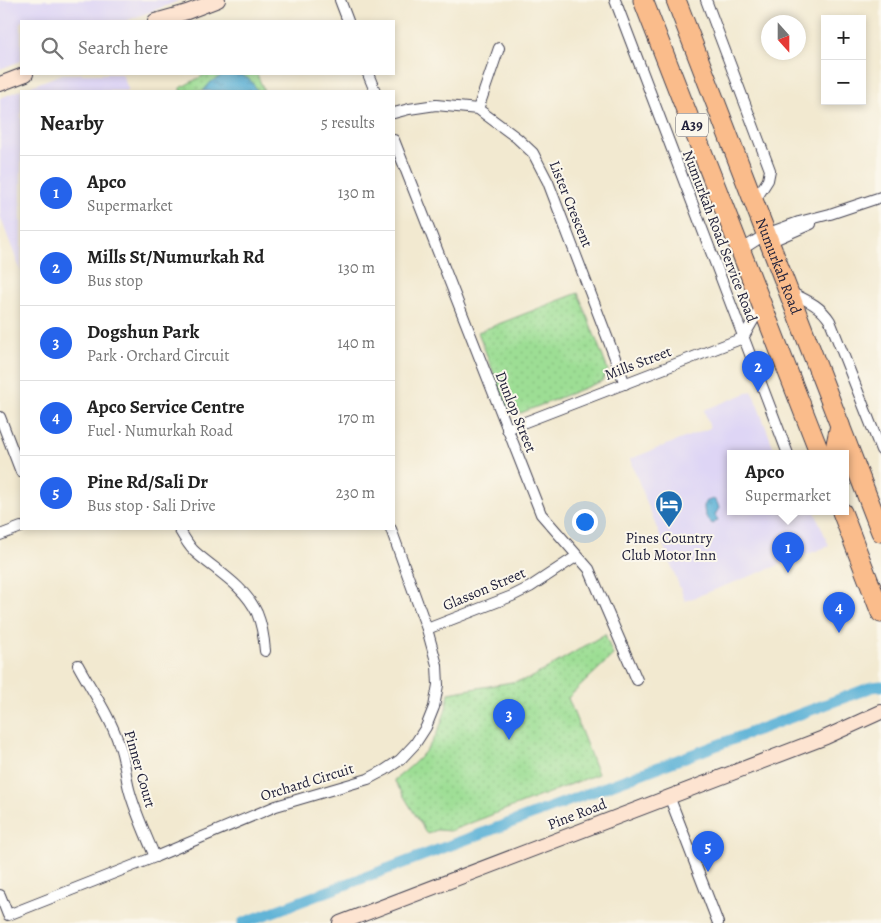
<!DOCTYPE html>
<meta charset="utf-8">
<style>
body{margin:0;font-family:Alegreya,serif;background:#f2f2f2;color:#222}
.controls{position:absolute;right:15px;top:15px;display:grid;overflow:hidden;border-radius:0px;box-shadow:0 2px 8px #0003}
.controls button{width:45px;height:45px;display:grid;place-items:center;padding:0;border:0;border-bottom:1px solid #e0e0e0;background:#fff;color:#222;font:25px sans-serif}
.compass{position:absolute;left:761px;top:15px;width:45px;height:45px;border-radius:50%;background:#fff;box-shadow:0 2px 8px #0003;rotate:159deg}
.you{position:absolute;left:584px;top:521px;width:18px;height:18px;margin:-12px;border:4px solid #fff;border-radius:50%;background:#1a73e8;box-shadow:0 0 0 8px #1a73e833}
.badge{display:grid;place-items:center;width:32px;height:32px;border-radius:50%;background:#2563eb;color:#fff;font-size:16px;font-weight:700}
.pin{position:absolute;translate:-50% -41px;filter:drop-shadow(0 1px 2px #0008)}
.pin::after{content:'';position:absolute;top:26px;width:18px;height:15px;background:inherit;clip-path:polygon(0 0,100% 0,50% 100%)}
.popup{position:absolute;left:727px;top:450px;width:122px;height:65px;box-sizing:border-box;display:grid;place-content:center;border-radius:0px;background:#fff;filter:drop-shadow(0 1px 4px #0005);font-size:16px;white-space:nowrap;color:#767676}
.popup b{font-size:19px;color:#222}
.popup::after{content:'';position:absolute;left:50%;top:100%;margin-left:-10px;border:10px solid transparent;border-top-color:#fff}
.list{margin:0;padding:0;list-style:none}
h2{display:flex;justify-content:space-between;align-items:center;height:65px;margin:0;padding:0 20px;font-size:21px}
h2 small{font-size:16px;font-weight:400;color:#767676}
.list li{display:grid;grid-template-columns:32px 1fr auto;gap:15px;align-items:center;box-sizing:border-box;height:75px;padding:0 20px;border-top:1px solid #e0e0e0}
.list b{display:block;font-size:19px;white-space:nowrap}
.list p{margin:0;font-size:16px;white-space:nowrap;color:#767676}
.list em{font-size:16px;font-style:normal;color:#767676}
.icon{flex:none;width:28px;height:28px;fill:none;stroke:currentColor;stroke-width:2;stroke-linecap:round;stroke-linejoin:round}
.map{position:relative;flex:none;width:881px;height:923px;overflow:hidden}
.search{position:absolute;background:#fff;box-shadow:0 2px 8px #0003;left:20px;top:20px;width:375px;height:55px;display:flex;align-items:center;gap:12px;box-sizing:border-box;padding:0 18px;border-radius:0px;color:#767676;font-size:19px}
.panel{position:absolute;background:#fff;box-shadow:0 2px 8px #0003;left:20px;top:90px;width:375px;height:440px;border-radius:0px}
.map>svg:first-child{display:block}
</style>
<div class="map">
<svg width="881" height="923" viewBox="0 0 881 923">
<defs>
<pattern id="park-dots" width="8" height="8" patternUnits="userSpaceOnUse" patternTransform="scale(1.25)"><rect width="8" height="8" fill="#9dde94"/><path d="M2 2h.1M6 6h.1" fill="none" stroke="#87be80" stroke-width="1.8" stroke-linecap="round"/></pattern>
<pattern id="water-ripples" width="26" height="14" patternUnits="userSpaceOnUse" patternTransform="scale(1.25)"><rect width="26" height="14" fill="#59b0d6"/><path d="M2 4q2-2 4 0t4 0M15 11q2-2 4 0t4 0" fill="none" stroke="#498faf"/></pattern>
</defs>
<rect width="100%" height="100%" fill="#fbf7ec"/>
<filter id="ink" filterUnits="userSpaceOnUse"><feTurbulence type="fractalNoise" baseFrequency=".02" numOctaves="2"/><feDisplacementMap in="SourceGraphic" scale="10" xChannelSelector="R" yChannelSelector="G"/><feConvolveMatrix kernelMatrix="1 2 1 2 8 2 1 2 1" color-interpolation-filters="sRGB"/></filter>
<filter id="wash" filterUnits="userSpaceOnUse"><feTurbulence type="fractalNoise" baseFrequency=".0096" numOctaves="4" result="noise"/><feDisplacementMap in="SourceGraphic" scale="20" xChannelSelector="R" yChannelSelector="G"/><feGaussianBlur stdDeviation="1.12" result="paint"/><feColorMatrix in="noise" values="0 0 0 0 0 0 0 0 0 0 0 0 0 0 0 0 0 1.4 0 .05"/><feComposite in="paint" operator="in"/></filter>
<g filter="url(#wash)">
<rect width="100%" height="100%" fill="#f2e9d0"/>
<g fill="#ded5f5">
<polygon points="0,0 181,0 126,21 21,21 21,61 0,69"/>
<polygon points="62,74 122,74 129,91 21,91 21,272 0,216 0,98"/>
<polygon points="752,391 776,454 730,454 730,512 815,512 829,546 685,601 630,459 710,428 704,410"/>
</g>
<g fill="url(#park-dots)" stroke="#608068">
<polygon points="206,74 257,74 264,91 180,91 180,88"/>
<polygon points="578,293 608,370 602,381 521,413 507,408 478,332"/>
<path d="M605,634L613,655L568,698L598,774L450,831L437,830L427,834L394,780C427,755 442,735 449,693L529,679Z"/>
</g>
<g fill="url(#water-ripples)" stroke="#3e6988">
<path d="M226,74C241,74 251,76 257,91H203L212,81Z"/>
<path d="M713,499L717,502L719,508L715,515L718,520L713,524C706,521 702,509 705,502Z"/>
</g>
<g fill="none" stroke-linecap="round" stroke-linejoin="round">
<polyline stroke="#59b0d6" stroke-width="11" points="243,923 872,687 881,686"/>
</g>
</g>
<g filter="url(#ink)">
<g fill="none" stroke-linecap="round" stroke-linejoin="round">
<g stroke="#414051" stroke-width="12">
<g id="street">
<polyline points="340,0 348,21"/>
<polyline points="615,0 788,454"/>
<polyline points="706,0 770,170 768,180 754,202"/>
<polyline points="368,74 375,91"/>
<polyline points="478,109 499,48"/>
<polyline points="394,113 409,109 436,105 478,109 517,138 533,153 548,182 625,384"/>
<polyline points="394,140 541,514 589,569 637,680"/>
<polyline points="765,244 811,224"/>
<polyline points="741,250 766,234 799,222 830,214 881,197"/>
<path d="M790,292C806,300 820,305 830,321L881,450"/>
<polyline points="0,417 21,472"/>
<polyline points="507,429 743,338 762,305"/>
<path d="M179,529C183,536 188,545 194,551C216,571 244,585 257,613C262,625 264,638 265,651"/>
<polyline points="0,535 21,527"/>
<polyline points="427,629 512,596 530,587 577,556"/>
<path d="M78,665C92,691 110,716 119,744C125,759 125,774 129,789C135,812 146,835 155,857"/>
<polyline points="669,796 718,923"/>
<polyline points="0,895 8,915 155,857 276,806 368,779 385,770 400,760 415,744 426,727 434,707 438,685 437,665 427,629 391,529"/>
</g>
</g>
<g stroke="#414051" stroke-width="16">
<g id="secondary">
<polyline points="155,21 187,12 218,0"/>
<polyline points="0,84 26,74"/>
<polyline points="340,923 826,737 881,712"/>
</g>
</g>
<g stroke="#414051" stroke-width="21">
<g id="highway">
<polyline points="643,0 820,454"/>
<path id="s1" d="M676,0L881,532"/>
<polyline points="834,454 840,425"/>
<polyline points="842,512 881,613"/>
</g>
</g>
<use href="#street" stroke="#fff" stroke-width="10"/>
<use href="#secondary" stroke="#fde4d1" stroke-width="14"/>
<use href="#highway" stroke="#fabc8b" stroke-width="19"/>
</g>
</g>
<defs>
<g id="hotel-pin" transform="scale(1.4375)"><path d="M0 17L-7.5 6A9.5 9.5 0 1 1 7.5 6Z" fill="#1f6fb2" stroke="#fbf7ec"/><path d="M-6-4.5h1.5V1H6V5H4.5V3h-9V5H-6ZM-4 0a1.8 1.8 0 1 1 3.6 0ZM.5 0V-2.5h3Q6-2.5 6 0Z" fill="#fff"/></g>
</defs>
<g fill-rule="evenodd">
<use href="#hotel-pin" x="669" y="504"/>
</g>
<g text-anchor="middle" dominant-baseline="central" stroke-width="4" stroke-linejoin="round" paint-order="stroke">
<rect fill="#fbf7ec" stroke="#636270" stroke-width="1" x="676" y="113.5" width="32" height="23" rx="4"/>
<g font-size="14" font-weight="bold" fill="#22223b">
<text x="692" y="125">A39</text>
</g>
<g font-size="15" fill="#22223b" stroke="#fbf7ec">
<text transform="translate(571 204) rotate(68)">Lister Crescent</text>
<text transform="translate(720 236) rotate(69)">Numurkah Road Service Road</text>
<text stroke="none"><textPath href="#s1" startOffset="285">Numurkah Road</textPath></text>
<text transform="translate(638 363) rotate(-21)">Mills Street</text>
<text transform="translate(516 412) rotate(68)">Dunlop Street</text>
<text transform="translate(484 589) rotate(-23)">Glasson Street</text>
<text transform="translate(140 769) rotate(74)">Pinner Court</text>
<text transform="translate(307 782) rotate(-17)">Orchard Circuit</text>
<text transform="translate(577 814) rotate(-21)">Pine Road</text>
</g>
<g font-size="15" fill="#22223b" stroke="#fbf7ec">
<text x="669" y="538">Pines Country<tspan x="669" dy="17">Club Motor Inn</tspan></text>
</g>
</g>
</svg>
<div class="controls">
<button>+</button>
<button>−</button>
</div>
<svg class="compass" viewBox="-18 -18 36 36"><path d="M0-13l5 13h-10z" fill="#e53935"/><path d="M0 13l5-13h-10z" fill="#767676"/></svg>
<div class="you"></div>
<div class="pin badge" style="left:788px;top:573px">1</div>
<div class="popup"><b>Apco</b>Supermarket</div>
<div class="pin badge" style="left:758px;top:392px">2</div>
<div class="pin badge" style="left:509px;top:740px">3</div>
<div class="pin badge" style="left:839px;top:633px">4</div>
<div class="pin badge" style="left:708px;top:872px">5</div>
<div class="search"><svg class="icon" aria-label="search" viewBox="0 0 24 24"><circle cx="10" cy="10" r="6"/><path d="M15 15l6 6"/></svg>Search here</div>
<section class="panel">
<h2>Nearby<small>5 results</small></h2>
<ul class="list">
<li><span class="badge">1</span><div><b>Apco</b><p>Supermarket</p></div><em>130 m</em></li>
<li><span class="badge">2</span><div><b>Mills St/Numurkah Rd</b><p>Bus stop</p></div><em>130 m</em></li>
<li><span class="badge">3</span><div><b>Dogshun Park</b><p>Park · Orchard Circuit</p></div><em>140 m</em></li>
<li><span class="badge">4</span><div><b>Apco Service Centre</b><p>Fuel · Numurkah Road</p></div><em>170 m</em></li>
<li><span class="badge">5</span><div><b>Pine Rd/Sali Dr</b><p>Bus stop · Sali Drive</p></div><em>230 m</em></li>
</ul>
</section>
</div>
